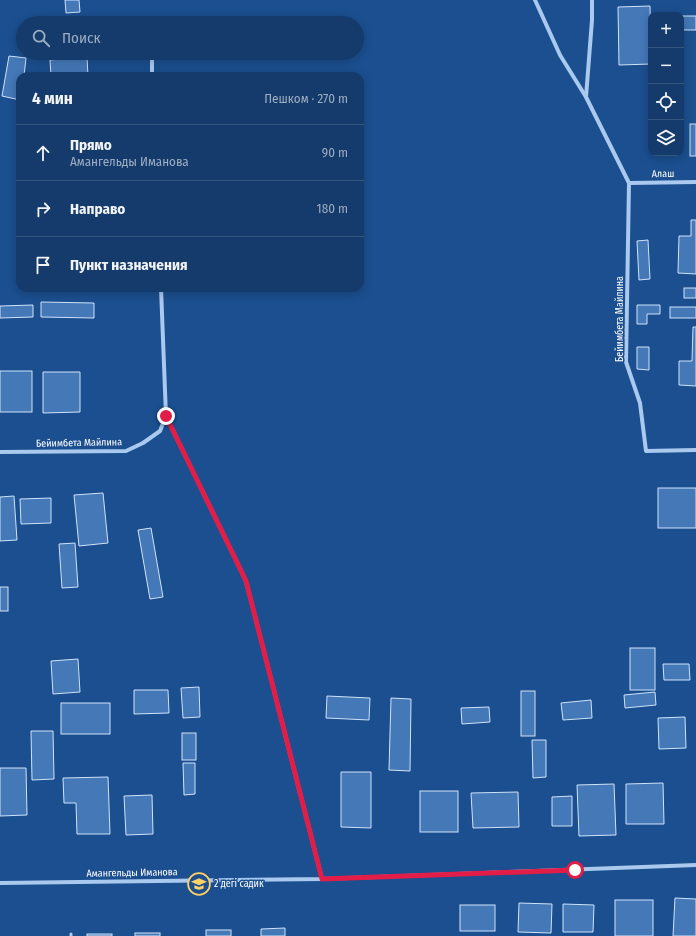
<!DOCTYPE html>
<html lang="ru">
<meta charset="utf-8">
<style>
body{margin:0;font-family:"Fira Sans Condensed",sans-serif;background:#1d4271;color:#f1f3f6}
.controls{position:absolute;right:12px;top:12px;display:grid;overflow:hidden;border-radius:8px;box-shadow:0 2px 10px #0003}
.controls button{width:36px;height:36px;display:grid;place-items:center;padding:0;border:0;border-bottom:1px solid #33557e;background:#143b6b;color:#f1f3f6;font:20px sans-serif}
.stop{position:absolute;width:12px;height:12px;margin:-9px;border:3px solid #e11d48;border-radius:50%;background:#fff}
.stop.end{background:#e11d48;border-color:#fff;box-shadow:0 1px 4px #0008}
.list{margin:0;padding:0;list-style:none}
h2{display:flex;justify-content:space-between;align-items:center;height:52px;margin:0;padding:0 16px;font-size:17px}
h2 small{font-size:13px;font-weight:400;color:#9dadc1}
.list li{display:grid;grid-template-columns:26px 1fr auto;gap:12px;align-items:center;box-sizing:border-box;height:56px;padding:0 16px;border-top:1px solid #33557e}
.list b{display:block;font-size:15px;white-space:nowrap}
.list p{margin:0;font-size:13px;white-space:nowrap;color:#9dadc1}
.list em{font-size:13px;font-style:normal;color:#9dadc1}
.icon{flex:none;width:22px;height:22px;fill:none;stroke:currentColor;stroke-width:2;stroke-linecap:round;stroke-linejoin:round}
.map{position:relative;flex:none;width:696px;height:936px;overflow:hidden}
.search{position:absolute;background:#143b6b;box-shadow:0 2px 10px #0003;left:16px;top:16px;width:348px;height:44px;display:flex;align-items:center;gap:10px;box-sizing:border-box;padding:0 14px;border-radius:22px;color:#9dadc1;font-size:15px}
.panel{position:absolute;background:#143b6b;box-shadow:0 2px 10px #0003;left:16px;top:72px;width:348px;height:220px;border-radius:12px}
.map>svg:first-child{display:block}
</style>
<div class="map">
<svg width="696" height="936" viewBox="0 0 696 936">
<rect width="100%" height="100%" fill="#1b4f8f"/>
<g fill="#4478b7" stroke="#cfe3fa">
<polygon points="65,0 79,0 80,12 66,13"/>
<polygon points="650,6 651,64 619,65 618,7"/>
<rect x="681" y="16" width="15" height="14"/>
<polygon points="9,56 26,58 24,76 20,76 20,100 2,96"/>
<polygon points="87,57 88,76 51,76 50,60"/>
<rect x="690" y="124" width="6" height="32"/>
<polygon points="691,220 696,220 696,274 678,273 679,236 691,236"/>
<polygon points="648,240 650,279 639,280 637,241"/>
<rect x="684" y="288" width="12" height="10"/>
<polygon points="41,302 94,303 94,318 41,317"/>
<polygon points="33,305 33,317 0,318 0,306"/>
<polygon points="637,305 660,305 660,314 647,314 647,324 637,324"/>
<rect x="670" y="307" width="26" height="11"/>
<polygon points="693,327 696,327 696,386 679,385 679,361 692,361"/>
<polygon points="637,347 649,347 649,370 637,369"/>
<rect x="0" y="371" width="32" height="41"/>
<polygon points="43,372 80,372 80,412 43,413"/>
<rect x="658" y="488" width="38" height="40"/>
<polygon points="103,493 108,543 79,546 74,495"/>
<polygon points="14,496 17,540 0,541 0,497"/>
<polygon points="51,498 51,523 21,524 20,499"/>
<polygon points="151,528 163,597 150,599 138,530"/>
<polygon points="75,543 78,587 62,588 59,544"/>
<rect x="0" y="587" width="8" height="24"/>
<rect x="630" y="648" width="25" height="42"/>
<polygon points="78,659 80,692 53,694 51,661"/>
<polygon points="663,664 689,664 690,680 664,680"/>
<polygon points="199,687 200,717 183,718 181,688"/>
<polygon points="134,690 168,690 169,713 134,714"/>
<rect x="521" y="691" width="14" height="45"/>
<polygon points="655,692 656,705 625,708 624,695"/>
<polygon points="327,696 370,698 369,720 326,718"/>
<polygon points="391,698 411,699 410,771 389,770"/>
<polygon points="591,700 592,718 563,720 561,703"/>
<rect x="61" y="703" width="49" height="31"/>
<polygon points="489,707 490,722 462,724 461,708"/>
<polygon points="685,717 686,748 659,749 658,718"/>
<polygon points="31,731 53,731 54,779 32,780"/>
<rect x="182" y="733" width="14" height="27"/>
<polygon points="532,740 546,740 546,777 533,778"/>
<polygon points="183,763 195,763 195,794 184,795"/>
<polygon points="0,768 26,768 27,815 0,816"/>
<polygon points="341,772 371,772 371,828 341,827"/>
<polygon points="108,777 110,834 77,834 76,803 64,803 63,778"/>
<polygon points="663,783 664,824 626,824 626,784"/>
<polygon points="614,784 616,835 579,836 577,785"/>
<rect x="420" y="791" width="38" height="41"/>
<polygon points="518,792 519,827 473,828 471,793"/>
<polygon points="152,795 153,834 126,835 124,796"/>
<polygon points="572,796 572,826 552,826 552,797"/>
<polygon points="675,898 696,899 696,936 673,936"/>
<rect x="615" y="900" width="38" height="36"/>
<polygon points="519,903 552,904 551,933 518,932"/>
<polygon points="563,904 594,905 593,932 563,932"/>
<rect x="460" y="905" width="35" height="26"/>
<polygon points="285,928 285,936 261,936 261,929"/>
<rect x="206" y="930" width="25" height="6"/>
<rect x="135" y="933" width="25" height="3"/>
<rect x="87" y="934" width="25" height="2"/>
</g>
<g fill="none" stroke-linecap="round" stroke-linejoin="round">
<polyline stroke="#a9c9ee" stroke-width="3" points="71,934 71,936"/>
<g stroke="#a9c9ee" stroke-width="4">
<polyline points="535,0 560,55 586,97 629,183 626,362 640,403 646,451 696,450"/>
<polyline points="152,53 152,76"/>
<polyline points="586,97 592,20 592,0"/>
<polyline points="629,183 696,182"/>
<polyline points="161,288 166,416 246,581 322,879"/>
<polyline points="0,452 126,451 143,443 160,431 166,416"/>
<polyline points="0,883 322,879 696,865"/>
</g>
</g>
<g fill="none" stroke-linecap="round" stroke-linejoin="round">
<polyline stroke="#e11d48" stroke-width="5" points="166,416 246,581 322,879 575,870"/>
</g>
<defs>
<g id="school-ring" transform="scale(1.15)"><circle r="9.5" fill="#1b4f8f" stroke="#ffd166" stroke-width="1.5"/><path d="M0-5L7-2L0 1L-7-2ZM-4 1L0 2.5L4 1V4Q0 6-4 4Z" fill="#ffd166"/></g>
</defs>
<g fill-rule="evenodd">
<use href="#school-ring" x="199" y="884"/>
</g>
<g text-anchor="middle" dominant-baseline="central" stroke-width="3" stroke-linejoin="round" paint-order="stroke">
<g font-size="10" fill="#fff" stroke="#1b4f8f">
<text transform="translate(663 174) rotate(-1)">Алаш</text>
<text transform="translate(620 319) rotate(-90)">Бейимбета Майлина</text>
<text transform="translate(79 443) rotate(-1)">Бейимбета Майлина</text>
<text transform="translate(132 873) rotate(-1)">Амангельды Иманова</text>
</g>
<g font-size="10" fill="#fff" stroke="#1b4f8f" text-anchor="start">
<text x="214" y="884">2 дегі садик</text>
</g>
</g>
</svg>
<div class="controls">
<button>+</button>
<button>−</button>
<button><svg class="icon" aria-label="locate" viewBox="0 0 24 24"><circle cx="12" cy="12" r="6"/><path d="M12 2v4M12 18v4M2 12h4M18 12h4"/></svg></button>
<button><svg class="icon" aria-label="layers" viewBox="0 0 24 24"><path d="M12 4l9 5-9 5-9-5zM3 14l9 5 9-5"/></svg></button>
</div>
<div class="stop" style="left:575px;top:870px"></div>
<div class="stop end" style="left:166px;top:416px"></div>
<div class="search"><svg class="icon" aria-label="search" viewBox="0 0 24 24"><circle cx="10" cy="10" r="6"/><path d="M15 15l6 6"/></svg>Поиск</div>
<section class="panel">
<h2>4 мин<small>Пешком · 270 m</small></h2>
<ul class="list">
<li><svg class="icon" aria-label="ahead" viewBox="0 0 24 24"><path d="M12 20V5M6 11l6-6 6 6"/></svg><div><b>Прямо</b><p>Амангельды Иманова</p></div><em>90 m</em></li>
<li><svg class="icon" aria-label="right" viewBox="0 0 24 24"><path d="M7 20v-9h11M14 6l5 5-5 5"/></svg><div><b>Направо</b></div><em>180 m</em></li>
<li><svg class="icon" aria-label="arrive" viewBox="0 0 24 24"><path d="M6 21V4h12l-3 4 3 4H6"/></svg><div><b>Пункт назначения</b></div></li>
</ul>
</section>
</div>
